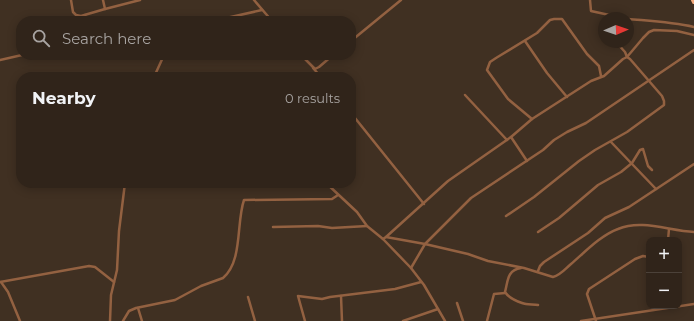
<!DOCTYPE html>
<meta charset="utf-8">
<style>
body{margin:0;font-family:Montserrat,sans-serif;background:#3c3027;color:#f1f3f6}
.controls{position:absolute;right:12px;bottom:12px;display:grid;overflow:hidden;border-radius:8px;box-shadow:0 2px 10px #0003}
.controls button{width:36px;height:36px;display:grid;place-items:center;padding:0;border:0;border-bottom:1px solid #4b4139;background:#30241a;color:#f1f3f6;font:20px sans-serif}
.compass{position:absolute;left:598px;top:12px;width:36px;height:36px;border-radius:50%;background:#30241a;box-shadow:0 2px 10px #0003;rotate:88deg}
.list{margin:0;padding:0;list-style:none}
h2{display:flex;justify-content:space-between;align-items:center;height:52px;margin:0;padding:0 16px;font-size:17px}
h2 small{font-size:13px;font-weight:400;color:#a8a4a2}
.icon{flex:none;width:22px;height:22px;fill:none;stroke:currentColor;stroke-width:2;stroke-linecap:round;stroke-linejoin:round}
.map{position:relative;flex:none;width:694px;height:321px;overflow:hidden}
.search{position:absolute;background:#30241a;box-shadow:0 2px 10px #0003;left:16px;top:16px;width:340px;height:44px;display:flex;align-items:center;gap:10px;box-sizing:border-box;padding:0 14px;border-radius:16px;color:#a8a4a2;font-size:15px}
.panel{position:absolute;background:#30241a;box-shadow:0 2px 10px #0003;left:16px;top:72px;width:340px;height:116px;border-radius:16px}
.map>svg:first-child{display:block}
</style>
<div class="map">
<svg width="694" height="321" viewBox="0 0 694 321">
<rect width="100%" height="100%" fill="#403022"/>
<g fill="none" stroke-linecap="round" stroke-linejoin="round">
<g stroke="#936141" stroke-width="2.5">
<polyline points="71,0 73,12 76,15 81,16 105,9"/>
<polyline points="103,0 105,9 140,0"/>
<polyline points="254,0 272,21"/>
<polyline points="590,0 591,11 623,18"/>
<polyline points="85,15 86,21"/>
<path d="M628,19C650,21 672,22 694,27"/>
<polyline points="213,21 262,10"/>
<polyline points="351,41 401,0"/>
<polyline points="525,41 547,73 567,97"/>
<polyline points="616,42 625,52 627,57 643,38 649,32 654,30 677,31 694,35"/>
<polyline points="301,55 315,69 319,67 333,55"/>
<polyline points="0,60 22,55"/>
<polyline points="313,68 321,77"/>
<polyline points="154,77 164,55"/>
<polyline points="465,95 507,140"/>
<polyline points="351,113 424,204"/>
<polyline points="532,119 508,99 487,70 490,62 496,58 537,33 550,20 554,19 562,19 587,54 599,66 601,76"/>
<polyline points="511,137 527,161"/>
<polyline points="611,142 656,189"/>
<polyline points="326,183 357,212 367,226 383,239 411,268 424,285 445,321"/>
<polyline points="273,227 318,226 332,228 367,226"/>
<polyline points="538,232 559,218 598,185 621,172 632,163 640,150 643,149 648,166 652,170"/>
<path d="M386,237L425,244L468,254L488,261L524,268L553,277C561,275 565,269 571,264C584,253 601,235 618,229C642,219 669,231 694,232"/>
<polyline points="383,239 386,237 448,181 511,137 532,119 591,81 604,76 623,59 627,57 630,59 662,96 664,101 664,105 627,132 595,150 579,161 534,197 506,216"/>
<polyline points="668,240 669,229"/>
<polyline points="411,268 425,244 471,198 543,150 554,140 567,132 586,123 694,50"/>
<path d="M521,268C507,270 508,281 505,292C508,297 516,301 522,303C527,305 533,304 538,305"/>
<polyline points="538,271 540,266 544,262 588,233 605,218 629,207 694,164"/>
<polyline points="0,282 89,266 95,267 114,282"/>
<polyline points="1,282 8,292 20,321"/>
<polyline points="341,296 342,321"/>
<polyline points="248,297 255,321"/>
<polyline points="457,303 463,321"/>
<polyline points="138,308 142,321"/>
<polyline points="110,321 111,295 117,270 119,231 125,183"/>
<path d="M123,321L129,311L136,308L175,300L201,286L223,278C243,261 236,223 244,200L332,199L338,195"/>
<polyline points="305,321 298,296 322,299 330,297 395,289 421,282"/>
<polyline points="403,321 438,309"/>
<polyline points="487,321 494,294 505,293"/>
<polyline points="581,321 694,304"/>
<polyline points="596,321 587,294 589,289 635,259 643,256 649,257"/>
</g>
<polyline stroke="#f5ab7d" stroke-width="4" points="693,0 694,2"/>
</g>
</svg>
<div class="controls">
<button>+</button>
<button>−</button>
</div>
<svg class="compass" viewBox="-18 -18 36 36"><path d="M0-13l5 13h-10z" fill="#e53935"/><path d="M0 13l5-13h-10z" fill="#a8a4a2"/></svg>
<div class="search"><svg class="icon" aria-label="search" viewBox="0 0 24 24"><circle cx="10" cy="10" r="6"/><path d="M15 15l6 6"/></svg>Search here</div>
<section class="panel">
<h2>Nearby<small>0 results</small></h2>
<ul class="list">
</ul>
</section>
</div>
